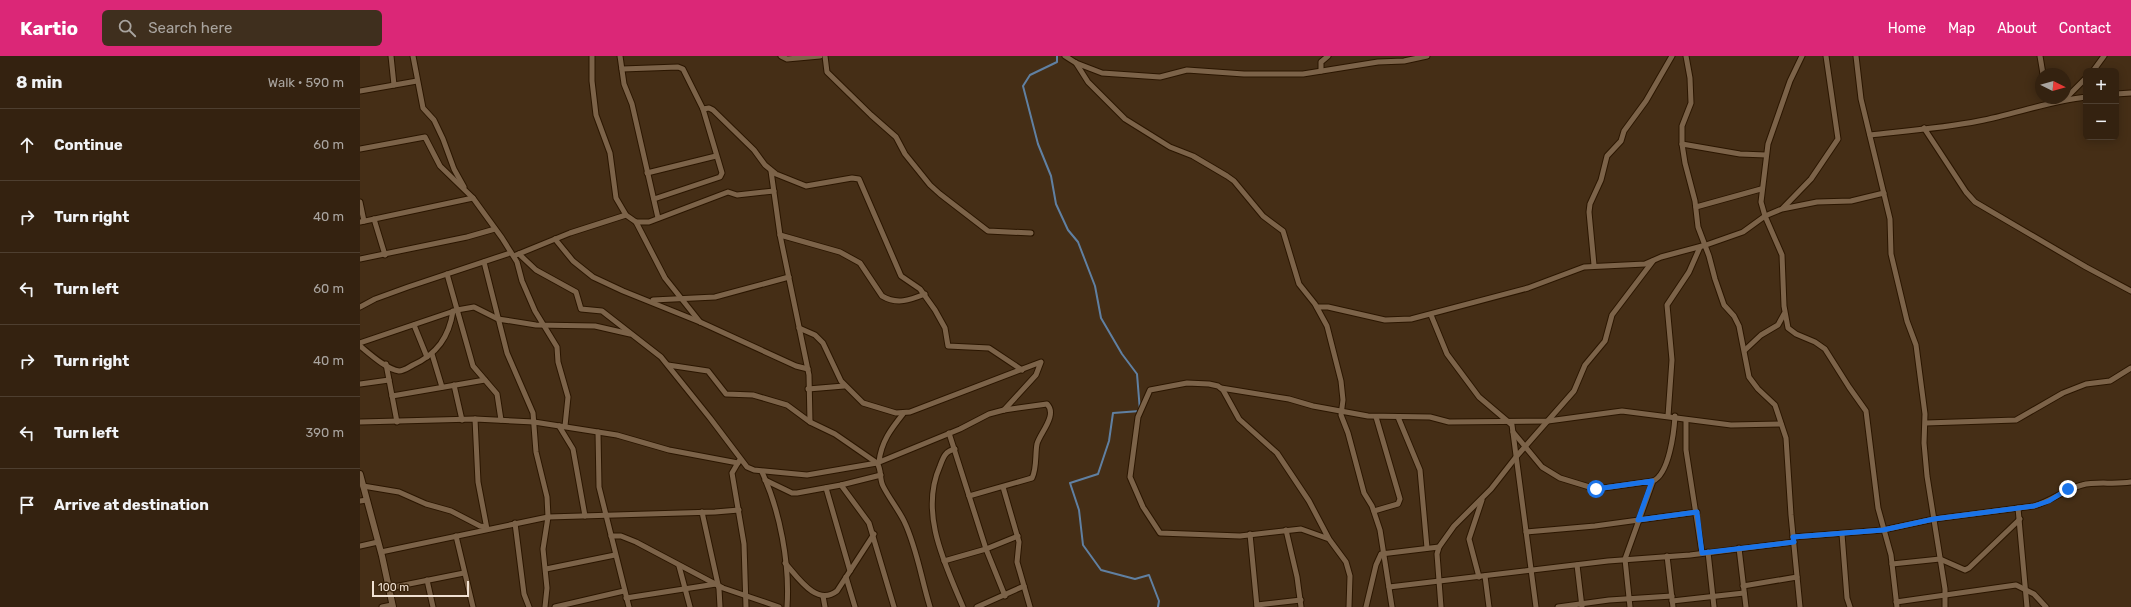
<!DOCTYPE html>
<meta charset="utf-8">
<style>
body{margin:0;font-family:Rubik,sans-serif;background:#3f2f1e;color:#f1f3f6}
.controls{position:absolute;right:12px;top:12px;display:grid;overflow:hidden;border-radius:6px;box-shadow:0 2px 10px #0003}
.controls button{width:36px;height:36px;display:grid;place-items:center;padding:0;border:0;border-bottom:1px solid #4e3f30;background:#342210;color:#f1f3f6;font:20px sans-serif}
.compass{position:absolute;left:1675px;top:12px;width:36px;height:36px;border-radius:50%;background:#342210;box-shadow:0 2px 10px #0003;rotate:95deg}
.scale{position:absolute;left:12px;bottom:10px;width:97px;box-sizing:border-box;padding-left:4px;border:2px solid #f0e1d3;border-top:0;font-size:11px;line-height:14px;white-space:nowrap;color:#f0e1d3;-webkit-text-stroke:3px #3a240c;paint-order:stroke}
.stop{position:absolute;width:12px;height:12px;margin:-9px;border:3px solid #1a73e8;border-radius:50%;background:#fff}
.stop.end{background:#1a73e8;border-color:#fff;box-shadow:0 1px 4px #0008}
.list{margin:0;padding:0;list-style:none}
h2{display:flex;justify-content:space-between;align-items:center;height:52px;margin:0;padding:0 16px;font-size:17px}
h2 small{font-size:13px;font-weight:400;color:#a9a49f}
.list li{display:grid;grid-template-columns:26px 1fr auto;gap:12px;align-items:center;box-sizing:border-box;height:72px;padding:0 16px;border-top:1px solid #4e3f30}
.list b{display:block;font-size:15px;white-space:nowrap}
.list em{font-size:13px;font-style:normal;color:#a9a49f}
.icon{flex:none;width:22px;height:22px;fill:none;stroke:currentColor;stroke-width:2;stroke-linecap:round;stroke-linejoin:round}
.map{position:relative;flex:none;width:1771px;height:551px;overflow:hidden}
header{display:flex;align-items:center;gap:24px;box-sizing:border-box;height:56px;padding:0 20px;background:#db2777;color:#fff}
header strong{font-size:19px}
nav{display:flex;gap:22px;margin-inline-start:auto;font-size:14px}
.search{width:280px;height:36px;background:#3f2f1e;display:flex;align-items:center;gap:10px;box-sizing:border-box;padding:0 14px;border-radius:6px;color:#a9a49f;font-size:15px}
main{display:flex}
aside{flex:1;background:#342210}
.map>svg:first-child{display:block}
</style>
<header>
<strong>Kartio</strong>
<div class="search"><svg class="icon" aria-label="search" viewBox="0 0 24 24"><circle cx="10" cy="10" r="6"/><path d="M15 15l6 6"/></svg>Search here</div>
<nav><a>Home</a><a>Map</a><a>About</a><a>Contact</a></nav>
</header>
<main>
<aside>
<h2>8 min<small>Walk · 590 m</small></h2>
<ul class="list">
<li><svg class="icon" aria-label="ahead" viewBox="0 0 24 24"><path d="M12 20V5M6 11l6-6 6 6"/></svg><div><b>Continue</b></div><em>60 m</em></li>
<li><svg class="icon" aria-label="right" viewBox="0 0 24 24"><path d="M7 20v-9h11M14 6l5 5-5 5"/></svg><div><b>Turn right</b></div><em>40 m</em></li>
<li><svg class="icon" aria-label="left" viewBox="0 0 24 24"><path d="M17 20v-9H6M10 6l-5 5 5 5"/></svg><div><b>Turn left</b></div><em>60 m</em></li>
<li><svg class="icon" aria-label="right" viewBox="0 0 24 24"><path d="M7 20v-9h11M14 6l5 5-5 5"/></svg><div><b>Turn right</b></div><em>40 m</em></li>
<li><svg class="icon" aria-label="left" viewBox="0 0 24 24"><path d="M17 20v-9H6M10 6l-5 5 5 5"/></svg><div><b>Turn left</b></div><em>390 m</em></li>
<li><svg class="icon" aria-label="arrive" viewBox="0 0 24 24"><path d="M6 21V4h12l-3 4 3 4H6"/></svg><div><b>Arrive at destination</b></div></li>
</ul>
</aside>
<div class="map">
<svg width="1771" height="551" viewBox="0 0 1771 551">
<rect width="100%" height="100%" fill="#452e16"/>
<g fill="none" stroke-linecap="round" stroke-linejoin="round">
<polyline stroke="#6080a2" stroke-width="2" points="697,0 697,6 670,19 663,30 678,88 691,120 696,148 708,174 718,186 735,230 741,262 762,298 777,318 780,355 753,357 749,385 738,418 710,427 719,454 723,489 741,514 775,523 789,519 799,545 798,551"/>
<g stroke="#2b1600" stroke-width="7">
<g id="minor">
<polyline points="31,0 34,29"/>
<polyline points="53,0 63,52 74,64 83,83 94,113 104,131"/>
<polyline points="232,0 232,25 236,59 250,97 256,142 266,159 276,166 305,222 340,266"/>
<polyline points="260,0 264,28 272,48 298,162"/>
<polyline points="421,0 427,3 460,0"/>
<polyline points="465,0 467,16 511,59 536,81 545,98 570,129 580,138 628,175 671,177"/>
<polyline points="705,0 716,7 742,17 800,21 827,14 884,18 943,18 1018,6 1044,5 1067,0"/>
<polyline points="1326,0 1330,22 1331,47 1322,70 1322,88 1325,107 1335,145 1338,171 1349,200 1355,223 1364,249 1374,260 1379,270 1389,321 1398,333 1415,349 1426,382 1431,459 1440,551"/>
<polyline points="1442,0 1430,25 1408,88 1401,146 1405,160 1422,199 1424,250 1428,272 1436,278 1455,286 1465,293 1489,331 1506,355 1518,452 1531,499 1537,551"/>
<polyline points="1496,0 1501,43 1530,163 1531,198 1547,265 1556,289 1565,358 1564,387 1567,420 1585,533 1585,551"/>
<polyline points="1680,0 1683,18"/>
<polyline points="716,7 728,26 765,63 810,91 833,100 867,120 874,125 903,160 923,175 939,228 955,248 967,270 981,325 983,344 981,359 988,377 1004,437 1012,450 1020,474 1032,551"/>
<polyline points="262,13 318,11 323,13 343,53 362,117 360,121 294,143"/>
<polyline points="961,15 961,6 968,0"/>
<polyline points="1733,15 1744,0"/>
<polyline points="0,35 57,25"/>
<polyline points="1756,38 1771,37"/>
<polyline points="1706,42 1726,22"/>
<polyline points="343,53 349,52 353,54 394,94 405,109 416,118 446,130 492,122 499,123 541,220 560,233 575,254 585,272 588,290 629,292 662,314"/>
<polyline points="1564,72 1606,136 1615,146 1726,211 1771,235"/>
<path d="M1510,79C1546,75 1583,72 1619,65C1655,58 1690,45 1726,41"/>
<polyline points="1322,88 1380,98 1406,99"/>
<polyline points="0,93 65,81 80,110 113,142 142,182 157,206 162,225 175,255 197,291 198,306 208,341 205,370"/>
<polyline points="411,115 420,179 449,319 450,366"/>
<polyline points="287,117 356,100"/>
<polyline points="0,146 4,165"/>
<polyline points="1336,151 1401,133"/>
<polyline points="1423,152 1451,123 1478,83 1466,0"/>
<polyline points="14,163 25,199"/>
<polyline points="0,166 113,142"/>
<polyline points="276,166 289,166 368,136 377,139 414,135"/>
<path d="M420,179L480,196L500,207L522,240C537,249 550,244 565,238"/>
<polyline points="195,183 213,205 233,221 263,235 340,266 436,310 448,313"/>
<path d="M159,198L176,214L216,236L221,253L242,255L301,301L350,362L387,411L394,414L447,419L517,407L600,373L629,358L644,354L687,348C698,359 680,377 677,388C675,398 677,413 672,422L609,440"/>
<polyline points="156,199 210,177 266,159"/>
<polyline points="0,203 107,181 135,173"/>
<polyline points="124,206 147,297 173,357 176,396 187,441 188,461 183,493 187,532 185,551"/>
<polyline points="1234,209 1229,156 1230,148 1241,124 1247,100 1261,85 1264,75 1286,45 1312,0"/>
<polyline points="87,218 113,310 137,338 141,364"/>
<polyline points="293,244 355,241 429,221"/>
<polyline points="0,251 15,243 48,231 150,197"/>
<polyline points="957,251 968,251 1025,264 1051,263 1168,232 1224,211 1285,208 1301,201 1346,189 1383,176 1405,160 1422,153 1457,146 1491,145 1524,137"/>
<polyline points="1071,259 1087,298 1119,341 1152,369 1176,551"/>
<polyline points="54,269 67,301"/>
<polyline points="439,272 455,279 463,287 481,325 503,347 536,357 550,356 681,306 676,319 644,354"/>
<polyline points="0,287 97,254 114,251 138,263 176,269 235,270 270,278"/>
<path d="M0,290C10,298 26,313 39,315C44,315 49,311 53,309C77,298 89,281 93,255"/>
<polyline points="1385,294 1401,279 1418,269 1424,258"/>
<polyline points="72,298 82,331"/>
<polyline points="26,308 37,366"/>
<path d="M308,309L348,315L366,338L393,339L427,349L450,366L475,378L517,407C522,414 519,422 523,430C529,442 538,453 544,465C557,492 561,522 570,551"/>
<polyline points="0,328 29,324"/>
<polyline points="94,329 102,364"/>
<polyline points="861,332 929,343 953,350 1008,360 1070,361 1089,366 1188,365 1262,355 1371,369 1421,368"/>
<polyline points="448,333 484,330"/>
<polyline points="32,340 125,324"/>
<polyline points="1308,360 1312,304 1307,249 1329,216 1340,191"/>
<polyline points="1038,361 1060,414 1067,492"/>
<polyline points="115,363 118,426 127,473"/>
<polyline points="1326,364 1326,394 1342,497"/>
<polyline points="0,366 115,363 174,366 257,379 309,394 378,407"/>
<polyline points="1566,367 1656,364 1703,337 1726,328 1750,325 1771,312"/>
<polyline points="199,370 213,393 225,460"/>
<polyline points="238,376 239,431 269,551"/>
<path d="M1153,376L1182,411L1200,422L1236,433L1293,425C1309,418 1314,377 1315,360"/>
<polyline points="589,377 626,493 645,540"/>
<path d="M595,393C585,395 583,402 580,410C559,457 585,508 603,551"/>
<polyline points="379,405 372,417 384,488 386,551"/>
<path d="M519,406C521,386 531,373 543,358"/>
<path d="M402,416C420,455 430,508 427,551"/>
<polyline points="405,424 432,437 437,437 481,429 521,419"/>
<polyline points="481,429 509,467 534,551"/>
<polyline points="3,430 39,436 66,448 91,455 120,470 126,471"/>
<polyline points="643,431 659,486 657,506 670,551"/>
<polyline points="466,432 490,515"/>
<polyline points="0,445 7,444"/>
<polyline points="1658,452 1667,551"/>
<polyline points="1014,455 1038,448 1040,443 1016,361"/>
<polyline points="342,456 359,533 360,551"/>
<polyline points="155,467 164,538 169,551"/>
<polyline points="926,474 937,521 941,551"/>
<polyline points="1166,476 1235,470 1337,456"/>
<polyline points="890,478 897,551"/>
<polyline points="1482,478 1487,542 1490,551"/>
<polyline points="96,480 113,551"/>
<polyline points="251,480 261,480 276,486 363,532 419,551"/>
<path d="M1433,481L1523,474L1574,463L1674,450C1692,445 1705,433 1722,429C1737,425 1754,429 1771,426"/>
<polyline points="969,483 941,473 880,480 800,477 783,451 770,421 778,361 790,334 827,327 849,328 858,330 863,334 879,363 917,397 949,445 969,483 986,506 990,520 989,551"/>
<polyline points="0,490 18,486"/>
<polyline points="1379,492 1386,551"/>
<polyline points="21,496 188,461 355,456 379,454"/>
<polyline points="1348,496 1354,551"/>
<polyline points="1307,500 1313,551"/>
<polyline points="584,505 626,493 658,480"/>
<path d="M425,507C437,520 456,551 477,535L514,478"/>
<polyline points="1532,508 1580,503 1605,514 1609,512 1660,463"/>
<polyline points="1217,509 1222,551"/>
<polyline points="319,510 330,551"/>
<polyline points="186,513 255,499"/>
<polyline points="1125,520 1129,551"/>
<polyline points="486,521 495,551"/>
<polyline points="1119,521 1109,483 1122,444"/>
<polyline points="67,524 73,551"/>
<polyline points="1383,530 1437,521"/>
<polyline points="1029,531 1248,505 1330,499 1434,486"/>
<polyline points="29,532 104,517"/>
<polyline points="463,540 465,551"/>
<polyline points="266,542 356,528"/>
<polyline points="1312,545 1384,537"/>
<polyline points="1536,546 1656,529 1674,538 1686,551"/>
<polyline points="897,549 941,544"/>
<polyline points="22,551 32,549"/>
<polyline points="195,551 264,535"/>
<polyline points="617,551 664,530"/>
<polyline points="1006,551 1016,509 1021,498 1079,491"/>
<polyline points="1081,551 1077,498 1079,491 1094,470 1131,433 1156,401 1214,335 1225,309 1245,285 1252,259 1293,205"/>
<polyline points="1198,551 1249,544 1312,540"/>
<polyline points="1270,551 1265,503 1293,425"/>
</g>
</g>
<g stroke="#2b1600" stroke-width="8">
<polyline id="tertiary" points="0,418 22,500 33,551"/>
</g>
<use href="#minor" stroke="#7c6349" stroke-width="5"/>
<use href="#tertiary" stroke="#7c6349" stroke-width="6"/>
</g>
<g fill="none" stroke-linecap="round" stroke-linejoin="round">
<polyline stroke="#1a73e8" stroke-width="5" points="1236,433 1292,425 1278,464 1337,456 1342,497 1434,486 1433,481 1523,474 1574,463 1674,450 1689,445 1708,433"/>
</g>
</svg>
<div class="controls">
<button>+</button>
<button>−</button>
</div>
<svg class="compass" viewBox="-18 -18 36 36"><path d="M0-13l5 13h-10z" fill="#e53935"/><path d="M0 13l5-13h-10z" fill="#a9a49f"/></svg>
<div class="scale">100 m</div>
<div class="stop" style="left:1236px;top:433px"></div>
<div class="stop end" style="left:1708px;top:433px"></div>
</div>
</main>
